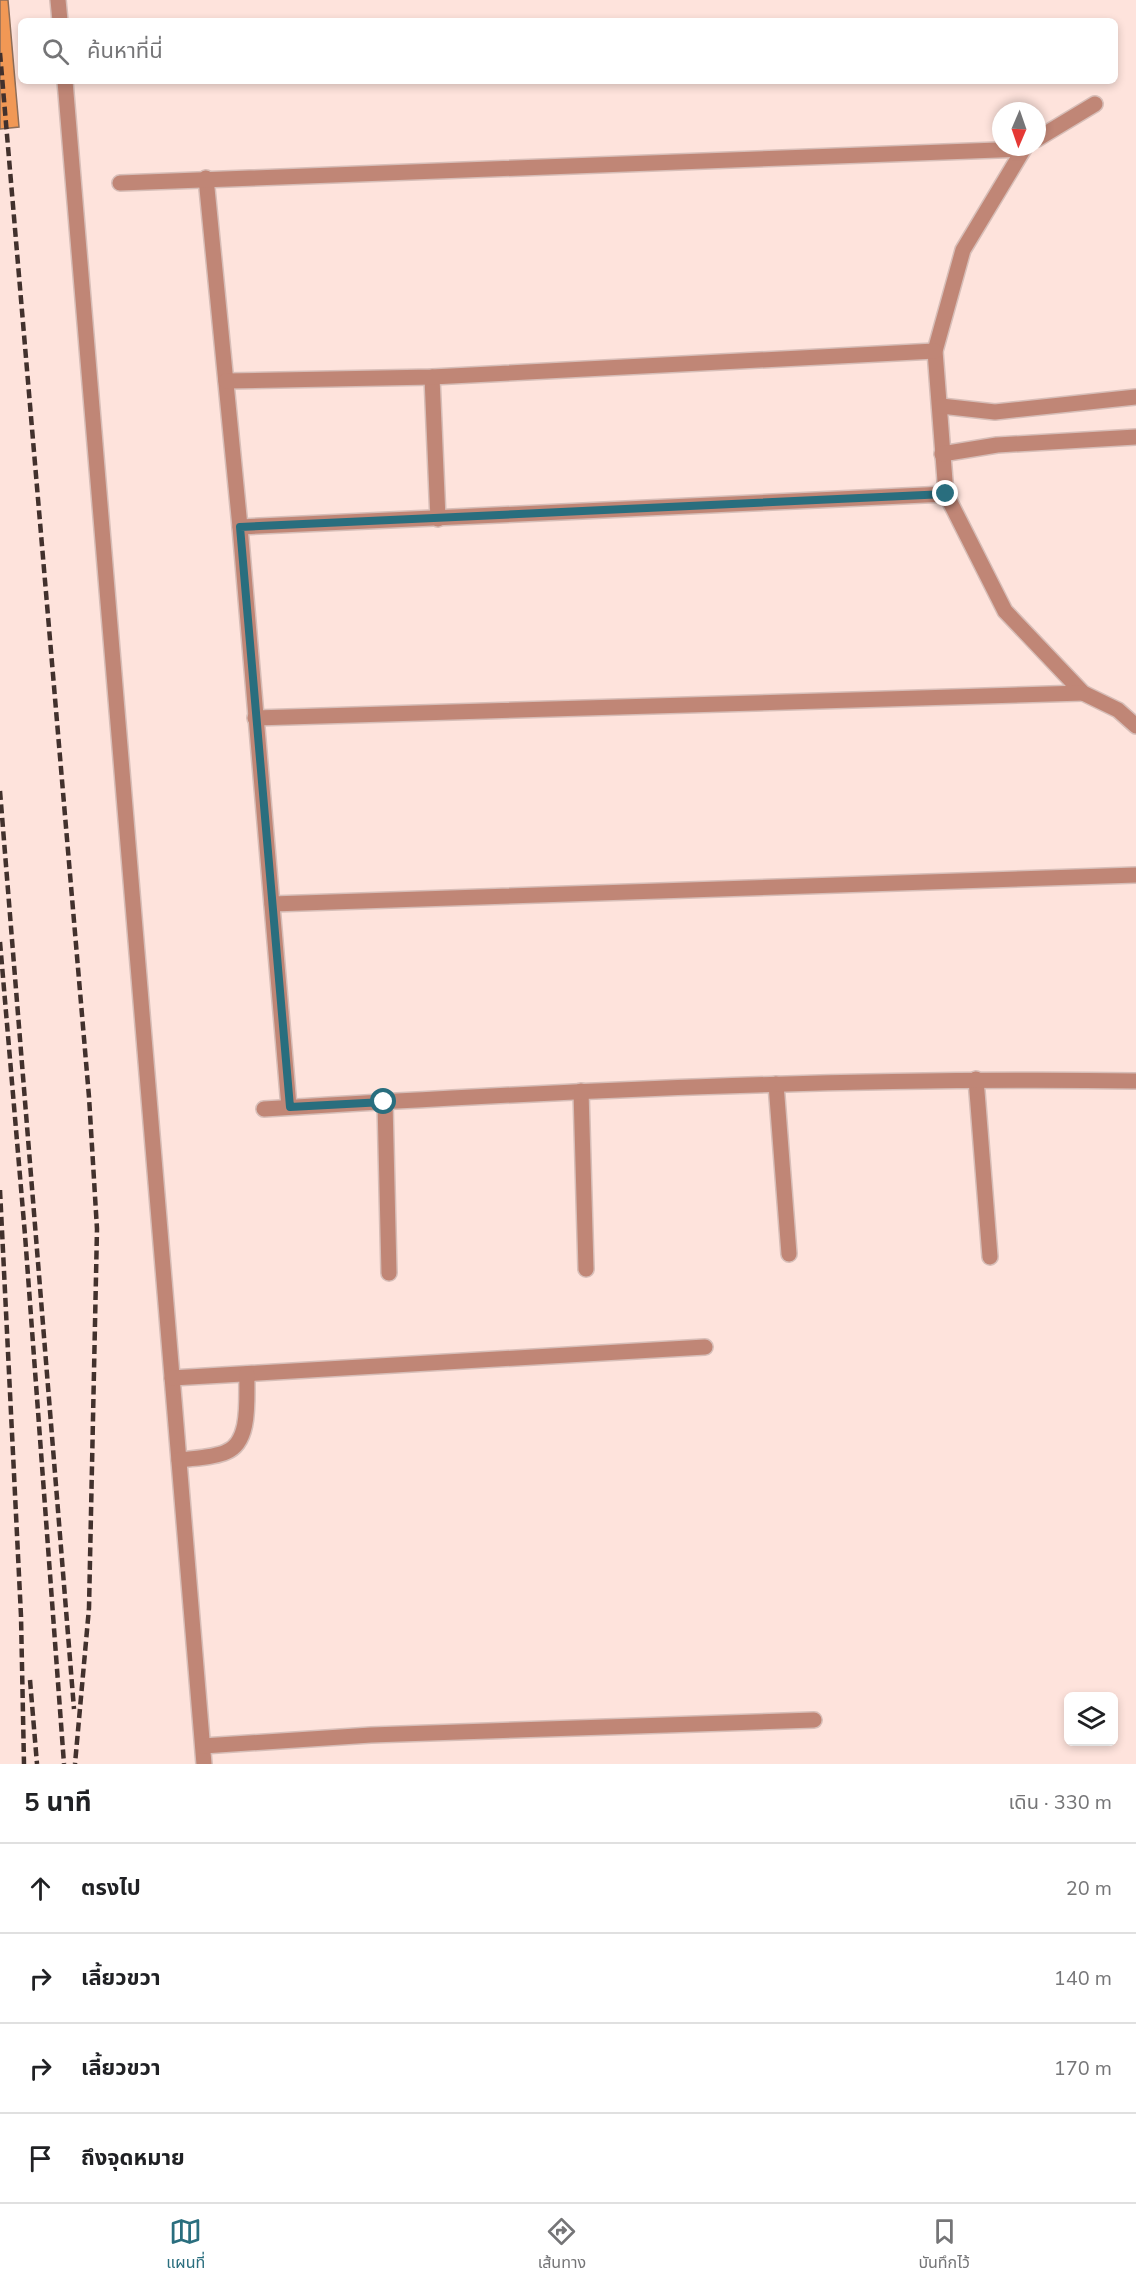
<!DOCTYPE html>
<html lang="th">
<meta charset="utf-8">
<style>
body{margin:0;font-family:"Nunito Sans","Noto Sans Thai",sans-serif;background:#f6f6f6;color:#202124}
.controls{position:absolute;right:18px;bottom:18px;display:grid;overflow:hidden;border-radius:9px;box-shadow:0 3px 9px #0003}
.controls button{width:54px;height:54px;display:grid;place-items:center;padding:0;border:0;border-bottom:2px solid #e0e0e0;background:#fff;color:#202124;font:30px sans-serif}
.compass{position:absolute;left:992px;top:102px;width:54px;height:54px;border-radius:50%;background:#fff;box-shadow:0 3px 9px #0003;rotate:182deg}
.stop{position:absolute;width:18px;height:18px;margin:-14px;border:4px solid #296e7e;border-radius:50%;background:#fff}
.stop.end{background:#296e7e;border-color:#fff;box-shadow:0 2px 6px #0008}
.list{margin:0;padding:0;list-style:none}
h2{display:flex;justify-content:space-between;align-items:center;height:78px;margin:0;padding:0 24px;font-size:26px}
h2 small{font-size:20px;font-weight:400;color:#757577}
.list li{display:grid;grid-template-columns:39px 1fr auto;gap:18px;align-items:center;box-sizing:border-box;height:90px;padding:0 24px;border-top:2px solid #e0e0e0}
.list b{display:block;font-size:22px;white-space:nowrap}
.list em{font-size:20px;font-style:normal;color:#757577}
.icon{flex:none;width:33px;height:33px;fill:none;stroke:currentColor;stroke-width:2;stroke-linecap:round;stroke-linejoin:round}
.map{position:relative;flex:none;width:1136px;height:1764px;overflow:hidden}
.search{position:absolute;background:#fff;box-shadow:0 3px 9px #0003;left:18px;right:18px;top:18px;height:66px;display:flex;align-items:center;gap:15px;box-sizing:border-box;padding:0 21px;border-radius:9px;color:#757577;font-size:22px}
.sheet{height:438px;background:#fff}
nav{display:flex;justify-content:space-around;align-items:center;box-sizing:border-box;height:84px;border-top:2px solid #e0e0e0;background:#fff;font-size:16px;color:#757577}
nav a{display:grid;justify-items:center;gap:3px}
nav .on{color:#296e7e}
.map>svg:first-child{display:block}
</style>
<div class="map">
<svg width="1136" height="1764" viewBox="0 0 1136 1764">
<rect width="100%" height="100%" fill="#fee3dc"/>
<polygon fill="#f19855" stroke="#8e6e59" stroke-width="1.5" points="0,0 8,0 19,127 0,129"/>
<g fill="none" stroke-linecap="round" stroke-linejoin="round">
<g stroke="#d7beb8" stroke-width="18">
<g id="minor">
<polyline points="58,0 60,21"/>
<polyline points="65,81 204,1764"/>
<polyline points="1037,139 1095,104"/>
<polyline points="1025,147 963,250 935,351 946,494 1005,611 1083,693 1118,710 1136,726"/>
<polyline points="206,178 240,527 289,1107"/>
<polyline points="120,183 1022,149"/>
<polyline points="432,377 438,519"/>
<polyline points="226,381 432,377 935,351"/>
<polyline points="941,406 995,412 1136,397"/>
<polyline points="942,454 997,445 1136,437"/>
<polyline points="240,527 946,494"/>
<polyline points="255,718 1083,693"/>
<polyline points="272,904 1136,875"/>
<polyline points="976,1079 990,1257"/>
<polyline points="776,1084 789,1254"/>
<polyline points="581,1091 586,1269"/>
<polyline points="385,1102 389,1273"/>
<path d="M264,1109C555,1091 845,1077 1136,1081"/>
<polyline points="172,1378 705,1347"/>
<path d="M179,1460C193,1458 213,1458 226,1452C252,1442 246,1396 247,1374"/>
<polyline points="203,1746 371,1735 814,1720"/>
</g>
</g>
<use href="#minor" stroke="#c08676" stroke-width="15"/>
<g stroke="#42312d" stroke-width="4.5" stroke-dasharray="9 4.5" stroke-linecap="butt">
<polyline points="0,53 89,1097 97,1229 89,1608 75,1764"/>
<polyline points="0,791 74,1709"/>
<polyline points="0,942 25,1235 64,1764"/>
<polyline points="0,1190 21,1616 24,1764"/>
<polyline points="30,1680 37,1764"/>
</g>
</g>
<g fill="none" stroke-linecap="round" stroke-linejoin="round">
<polyline stroke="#296e7e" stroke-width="8" points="384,1102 290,1107 240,527 946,494"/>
</g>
</svg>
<div class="controls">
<button><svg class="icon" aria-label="layers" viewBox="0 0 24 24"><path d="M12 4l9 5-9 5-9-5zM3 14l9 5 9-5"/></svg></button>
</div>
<svg class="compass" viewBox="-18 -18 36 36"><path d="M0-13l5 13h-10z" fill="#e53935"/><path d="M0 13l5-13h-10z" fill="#757577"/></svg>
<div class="stop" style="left:384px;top:1102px"></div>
<div class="stop end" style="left:946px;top:494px"></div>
<div class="search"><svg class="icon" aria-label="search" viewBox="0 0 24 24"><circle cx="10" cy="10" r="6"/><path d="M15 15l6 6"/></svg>ค้นหาที่นี่</div>
</div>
<section class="sheet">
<h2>5 นาที<small>เดิน · 330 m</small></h2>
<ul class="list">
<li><svg class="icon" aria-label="ahead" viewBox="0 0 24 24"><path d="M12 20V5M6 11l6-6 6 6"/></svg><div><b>ตรงไป</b></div><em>20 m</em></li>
<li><svg class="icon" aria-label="right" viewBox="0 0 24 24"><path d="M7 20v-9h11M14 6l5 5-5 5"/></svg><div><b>เลี้ยวขวา</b></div><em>140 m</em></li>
<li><svg class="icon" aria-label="right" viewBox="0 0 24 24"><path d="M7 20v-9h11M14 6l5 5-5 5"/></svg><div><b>เลี้ยวขวา</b></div><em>170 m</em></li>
<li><svg class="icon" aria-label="arrive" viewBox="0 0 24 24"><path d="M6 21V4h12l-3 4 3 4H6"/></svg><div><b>ถึงจุดหมาย</b></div></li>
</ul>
</section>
<nav>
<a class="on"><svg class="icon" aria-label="map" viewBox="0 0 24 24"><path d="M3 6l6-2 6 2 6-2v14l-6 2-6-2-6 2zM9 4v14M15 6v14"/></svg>แผนที่</a>
<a><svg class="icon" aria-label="directions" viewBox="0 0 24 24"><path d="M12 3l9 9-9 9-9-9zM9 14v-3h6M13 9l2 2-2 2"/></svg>เส้นทาง</a>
<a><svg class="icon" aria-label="saved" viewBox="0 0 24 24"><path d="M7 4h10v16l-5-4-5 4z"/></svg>บันทึกไว้</a>
</nav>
